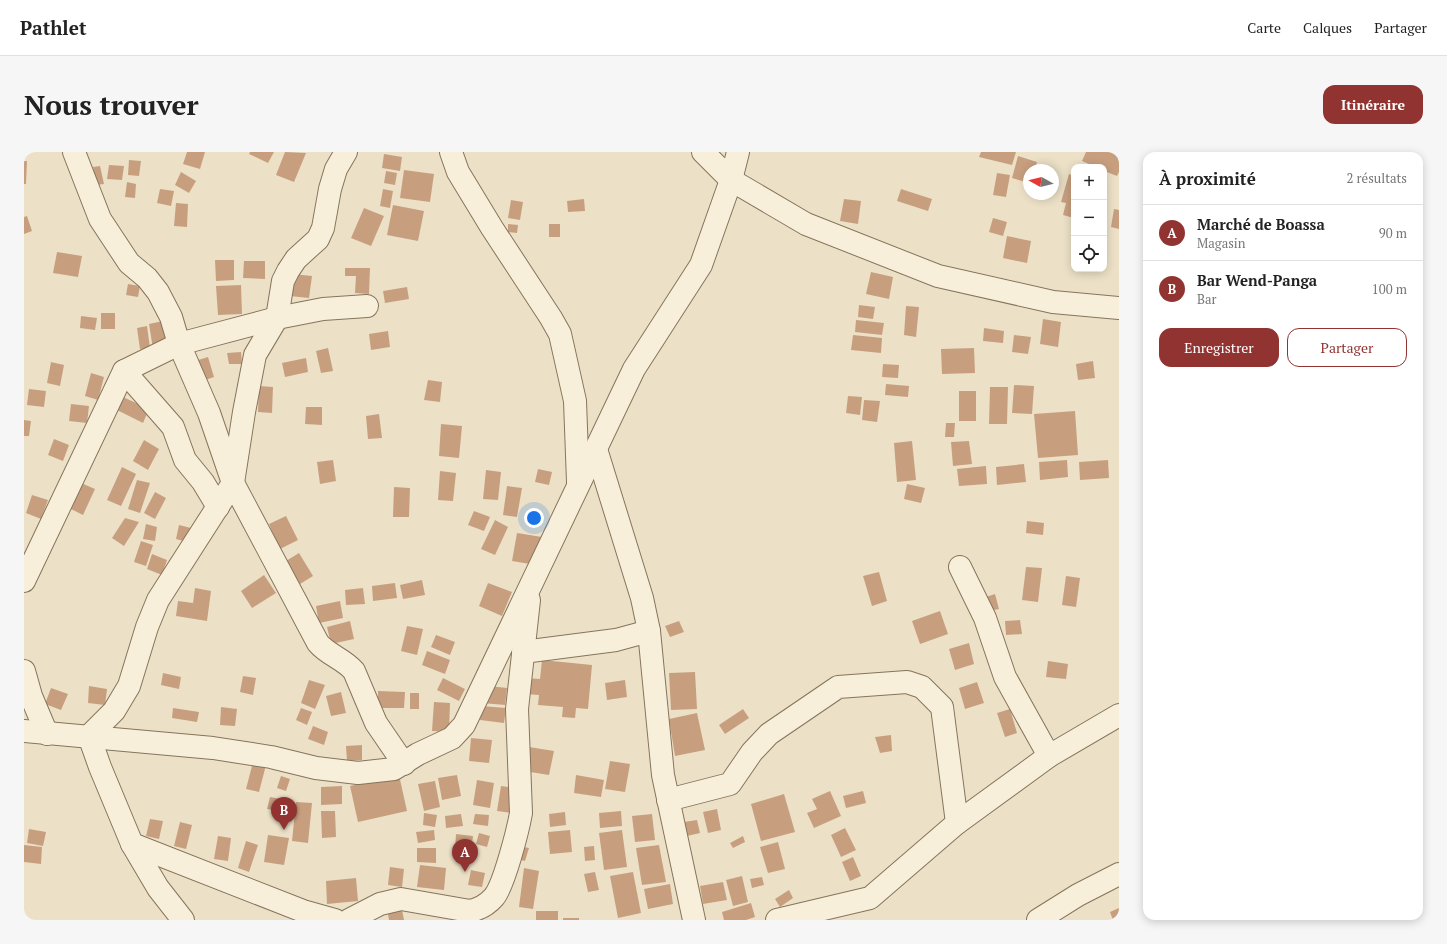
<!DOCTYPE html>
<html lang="fr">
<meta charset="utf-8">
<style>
body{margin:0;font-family:"PT Serif",serif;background:#f6f6f6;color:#222}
.controls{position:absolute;right:12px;top:12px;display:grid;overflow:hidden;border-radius:8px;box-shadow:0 2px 10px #0003}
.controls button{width:36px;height:36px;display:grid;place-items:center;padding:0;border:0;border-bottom:1px solid #e0e0e0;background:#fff;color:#222;font:20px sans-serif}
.compass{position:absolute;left:999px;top:12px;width:36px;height:36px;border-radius:50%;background:#fff;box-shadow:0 2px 10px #0003;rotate:278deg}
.you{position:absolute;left:510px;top:366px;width:14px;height:14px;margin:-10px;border:3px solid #fff;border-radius:50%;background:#1a73e8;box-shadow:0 0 0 6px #1a73e833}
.badge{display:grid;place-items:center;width:26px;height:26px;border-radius:50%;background:#913331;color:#fff;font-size:13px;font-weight:700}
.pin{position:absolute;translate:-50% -33px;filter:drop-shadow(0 1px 2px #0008)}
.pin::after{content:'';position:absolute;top:21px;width:14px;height:12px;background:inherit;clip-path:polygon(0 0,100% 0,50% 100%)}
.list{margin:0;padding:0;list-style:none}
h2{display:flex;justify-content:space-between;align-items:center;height:52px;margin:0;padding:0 16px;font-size:17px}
h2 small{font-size:13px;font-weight:400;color:#767676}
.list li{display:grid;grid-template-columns:26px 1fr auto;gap:12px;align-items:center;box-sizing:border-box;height:56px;padding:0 16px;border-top:1px solid #e0e0e0}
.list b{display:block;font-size:15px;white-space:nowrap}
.list p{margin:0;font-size:13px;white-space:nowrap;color:#767676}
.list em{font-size:13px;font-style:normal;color:#767676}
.actions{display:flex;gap:8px;padding:12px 16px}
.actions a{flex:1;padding:9px 0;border:1px solid #913331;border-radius:12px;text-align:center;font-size:14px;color:#913331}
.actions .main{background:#913331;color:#fff}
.icon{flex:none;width:22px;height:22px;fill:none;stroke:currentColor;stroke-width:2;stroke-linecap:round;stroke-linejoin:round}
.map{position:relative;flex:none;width:1095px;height:768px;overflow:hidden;border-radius:12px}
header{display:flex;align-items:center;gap:24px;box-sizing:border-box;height:56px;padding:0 20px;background:#fff;border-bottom:1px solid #e0e0e0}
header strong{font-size:19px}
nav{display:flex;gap:22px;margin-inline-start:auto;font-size:14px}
.intro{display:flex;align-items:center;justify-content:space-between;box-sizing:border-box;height:96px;padding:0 24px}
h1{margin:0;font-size:28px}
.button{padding:10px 18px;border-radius:12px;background:#913331;color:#fff;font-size:14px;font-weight:700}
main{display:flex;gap:24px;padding:0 24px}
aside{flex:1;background:#fff;border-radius:12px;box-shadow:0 2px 10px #0003}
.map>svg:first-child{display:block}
</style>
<header>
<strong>Pathlet</strong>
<nav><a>Carte</a><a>Calques</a><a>Partager</a></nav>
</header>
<div class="intro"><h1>Nous trouver</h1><a class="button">Itinéraire</a></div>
<main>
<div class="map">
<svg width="1095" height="768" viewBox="0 0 1095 768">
<rect width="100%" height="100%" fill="#ece1c7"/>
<g fill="#c79f7f">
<polygon points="163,0 181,0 176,17 159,12"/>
<polygon points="226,0 250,0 244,11 225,2"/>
<polygon points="261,0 282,1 270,30 252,23"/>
<polygon points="957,0 992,0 988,13 955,5"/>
<polygon points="1062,0 1095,0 1095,20 1093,24 1080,19 1080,15 1072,15 1058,9"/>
<polygon points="360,2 378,5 376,19 358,16"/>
<polygon points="994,4 1013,10 1011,18 1005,18 1005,31 988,26"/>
<polygon points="105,8 117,9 115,24 104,23"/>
<polygon points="0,9 3,9 2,32 0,32"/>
<polygon points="85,13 100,14 98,28 83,27"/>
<polygon points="76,14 80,32 72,33 69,15"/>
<polygon points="380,18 410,22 406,50 376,46"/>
<polygon points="362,19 373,21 371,33 360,31"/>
<polygon points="157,20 172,29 165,41 151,33"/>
<polygon points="973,21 986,23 982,45 969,43"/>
<polygon points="1045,22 1050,24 1050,66 1039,63 1042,51 1037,50"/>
<polygon points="103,30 112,32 111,46 101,45"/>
<polygon points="136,37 150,39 147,54 133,51"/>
<polygon points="359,37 369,39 366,56 356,54"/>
<polygon points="877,37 908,47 904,59 873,49"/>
<polygon points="560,47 561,59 544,60 543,49"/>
<polygon points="820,47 837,49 834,72 816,69"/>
<polygon points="487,48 499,50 496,68 484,66"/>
<polygon points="152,51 164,52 163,75 150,74"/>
<polygon points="369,53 400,59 394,89 363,83"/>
<polygon points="340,56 360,64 347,94 327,86"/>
<polygon points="1090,57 1095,58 1095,77 1087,75"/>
<polygon points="3,64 8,79 0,82 0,65"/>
<polygon points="969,66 983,70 979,84 965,80"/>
<polygon points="484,72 494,73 493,81 484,80"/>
<rect x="525" y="72" width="11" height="13"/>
<polygon points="983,84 1007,89 1003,111 979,106"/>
<polygon points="33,100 58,104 54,125 29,121"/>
<polygon points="191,108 210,108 210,128 192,129"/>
<polygon points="220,109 241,109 241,127 219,126"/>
<polygon points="321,116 346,116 345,142 331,141 332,124 321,124"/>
<polygon points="847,120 869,125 865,147 842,142"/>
<polygon points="269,122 288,124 285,146 266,144"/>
<polygon points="104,132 116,134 114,145 102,143"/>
<polygon points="217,133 218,162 194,163 192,134"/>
<polygon points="383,135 385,147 361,151 359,139"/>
<polygon points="835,153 851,155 849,167 834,165"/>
<polygon points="882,154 895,155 892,185 880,183"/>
<rect x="77" y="161" width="14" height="16"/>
<polygon points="57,164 73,166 71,178 56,176"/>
<polygon points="1019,167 1037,170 1034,195 1016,192"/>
<polygon points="832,168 860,171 858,183 831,180"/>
<polygon points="139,169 143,195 129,197 125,172"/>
<polygon points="123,174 126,196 116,197 113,176"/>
<polygon points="960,176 980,179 979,191 959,189"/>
<polygon points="364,179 366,195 347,198 345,182"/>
<polygon points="829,183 858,186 857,201 827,198"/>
<polygon points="990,183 1007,185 1004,202 988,200"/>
<polygon points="304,196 309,219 297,221 292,199"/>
<polygon points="950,196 951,221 918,222 917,197"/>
<polygon points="217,200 218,212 205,212 203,201"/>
<polygon points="184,205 190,225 178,229 171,209"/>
<polygon points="282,206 284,220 261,225 258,211"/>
<polygon points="1069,209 1071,226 1054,228 1052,212"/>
<polygon points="27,210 40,213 36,234 23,231"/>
<polygon points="859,212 875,213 874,226 858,225"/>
<polygon points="67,221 80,225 74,248 61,244"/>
<polygon points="404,228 418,230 416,250 400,248"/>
<polygon points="862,232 885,234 884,245 861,243"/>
<polygon points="990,233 1010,234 1008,262 988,261"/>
<polygon points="235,234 249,235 248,261 234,260"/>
<polygon points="966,235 984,235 983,272 965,272"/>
<polygon points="5,237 22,239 20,255 3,253"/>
<rect x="935" y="239" width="17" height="30"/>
<polygon points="824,244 838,245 836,263 822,261"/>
<polygon points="99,245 125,257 119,271 93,258"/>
<polygon points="840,248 856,249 853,270 838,268"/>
<polygon points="47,252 65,254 63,271 45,269"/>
<polygon points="282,255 298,255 298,273 281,272"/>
<polygon points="1051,259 1054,303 1014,306 1010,262"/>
<polygon points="355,262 358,286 344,287 342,264"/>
<polygon points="0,268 7,269 5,284 0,284"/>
<polygon points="922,271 931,271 930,285 921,285"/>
<polygon points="417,272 438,274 435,306 415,304"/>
<polygon points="30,287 45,293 39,309 24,303"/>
<polygon points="120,288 135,297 124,318 109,309"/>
<polygon points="888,289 892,328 873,330 870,291"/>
<polygon points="945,289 948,312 929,314 927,290"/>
<polygon points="309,308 312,329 296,332 293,310"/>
<polygon points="1043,308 1044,325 1016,328 1015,310"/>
<polygon points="1084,308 1085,326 1056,328 1055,310"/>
<polygon points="1000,312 1002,330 973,333 972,315"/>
<polygon points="962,314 963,332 935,334 933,317"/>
<polygon points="98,315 112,322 97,354 83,348"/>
<polygon points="514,317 528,320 525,333 511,330"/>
<polygon points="462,318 477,320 474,348 459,347"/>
<polygon points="416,319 432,321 429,349 414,348"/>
<polygon points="113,328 126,331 116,361 104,357"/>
<polygon points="57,331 71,337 59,363 45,356"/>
<polygon points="883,332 901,336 897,351 880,347"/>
<polygon points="483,334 498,336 493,365 479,363"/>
<polygon points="370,335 386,336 385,365 369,365"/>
<polygon points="131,340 142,346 131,367 120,361"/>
<polygon points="8,343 24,348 17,367 2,361"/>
<polygon points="450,359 466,365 460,379 444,373"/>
<polygon points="262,364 274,388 256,397 245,372"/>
<polygon points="101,366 115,370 100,394 88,386"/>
<polygon points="471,368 484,375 471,403 457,397"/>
<polygon points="1003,369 1020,371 1019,383 1002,381"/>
<polygon points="122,372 133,375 131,389 119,387"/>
<polygon points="155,373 167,376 163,390 152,387"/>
<polygon points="493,381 518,385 512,413 488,409"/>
<polygon points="117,389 129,393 122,414 110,410"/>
<polygon points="275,401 289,424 276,432 262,409"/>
<polygon points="128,402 143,408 138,423 123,417"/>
<polygon points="1002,415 1018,416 1014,450 998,448"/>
<polygon points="855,420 863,449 848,454 839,424"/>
<polygon points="240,423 252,441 228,456 217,439"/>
<polygon points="1042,424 1056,426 1052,455 1038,453"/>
<polygon points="398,428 401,443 379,447 376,433"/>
<polygon points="371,431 373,446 349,449 348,434"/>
<polygon points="464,431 488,440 478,464 455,454"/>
<polygon points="171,436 187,439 183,469 152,464 154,449 169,451"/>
<polygon points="339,436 341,452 322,453 321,438"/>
<polygon points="971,442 975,457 965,459 962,445"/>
<polygon points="316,449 319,466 295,471 292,454"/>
<polygon points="916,459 924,482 896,492 888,469"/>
<polygon points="996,468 998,482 982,483 981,469"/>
<polygon points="326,469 330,487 307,492 303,475"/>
<polygon points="655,469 660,480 646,485 641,474"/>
<polygon points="383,474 399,477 393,503 377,499"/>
<polygon points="412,483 431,490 426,503 407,495"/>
<polygon points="945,491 950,512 931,518 925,497"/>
<polygon points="403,499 426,508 421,522 398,513"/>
<polygon points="518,508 568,513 564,557 552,556 551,566 538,565 539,555 514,553 515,543 501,542 502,526 516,527"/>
<polygon points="1024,509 1044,512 1042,527 1022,525"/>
<polygon points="671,520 673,557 647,558 645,521"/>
<polygon points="139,521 157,525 155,537 137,533"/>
<polygon points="219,524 232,526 229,543 216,540"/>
<polygon points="419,526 441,537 435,549 413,538"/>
<polygon points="285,528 301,533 291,557 277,551"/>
<polygon points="601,528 603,545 583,548 581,531"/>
<polygon points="953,530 960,551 941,557 935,536"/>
<polygon points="65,534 83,537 81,553 64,551"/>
<polygon points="465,534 483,536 481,553 458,551"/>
<polygon points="27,536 44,542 37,558 21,552"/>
<polygon points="354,539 381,540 380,556 354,556"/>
<polygon points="317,540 322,561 307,564 302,544"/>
<rect x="386" y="541" width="9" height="16"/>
<polygon points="410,550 426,551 425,580 408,579"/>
<polygon points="458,554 482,556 480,571 456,568"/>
<polygon points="197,555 213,557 211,574 196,573"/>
<polygon points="149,556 175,560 173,570 148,566"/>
<polygon points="277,556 288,560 283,573 272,568"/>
<polygon points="719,557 725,566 701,582 695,573"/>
<polygon points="986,557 993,581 981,585 973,561"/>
<polygon points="673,561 681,598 651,604 645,567"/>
<polygon points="289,574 304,580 300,593 284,587"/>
<polygon points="867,583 868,599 856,601 851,585"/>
<polygon points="447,586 468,588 465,611 445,609"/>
<polygon points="338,593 338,608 323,609 322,594"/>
<polygon points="505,595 530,599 525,623 500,619"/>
<polygon points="586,609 606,612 601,640 581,637"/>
<polygon points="229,610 242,613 235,640 222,637"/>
<polygon points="375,623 383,659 334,670 326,634"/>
<polygon points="433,623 437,644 418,648 414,626"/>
<polygon points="552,623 580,628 577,645 550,641"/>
<polygon points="257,624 266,627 262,639 253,636"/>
<polygon points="453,628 470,631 466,656 449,653"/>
<polygon points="411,629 416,655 400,659 394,632"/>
<polygon points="318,634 318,652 297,653 297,635"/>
<polygon points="477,634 493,636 489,661 473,659"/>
<polygon points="806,639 817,664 790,676 783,661 793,657 788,647"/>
<polygon points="839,639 842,651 822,656 819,644"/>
<polygon points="760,642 771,680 737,689 727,652"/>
<polygon points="246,645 268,649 266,661 243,657"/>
<polygon points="272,650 288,651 284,691 268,689"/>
<polygon points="693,657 697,678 684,681 679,660"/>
<polygon points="297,659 311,659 312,685 298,686"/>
<polygon points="597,659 598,674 576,676 575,661"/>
<polygon points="541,660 542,673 526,675 525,662"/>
<polygon points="400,661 413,663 411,675 399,673"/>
<polygon points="437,662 439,674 422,676 421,664"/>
<polygon points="451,662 465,663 464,674 449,672"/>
<polygon points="628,662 631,688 611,690 608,664"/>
<polygon points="126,667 139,669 135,687 122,684"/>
<polygon points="673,668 676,681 663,684 660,670"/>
<polygon points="156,670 168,673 162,697 150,694"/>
<polygon points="821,676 832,698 817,705 807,683"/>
<polygon points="5,677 22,680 19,694 3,691"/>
<polygon points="410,678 411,688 394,691 392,680"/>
<polygon points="546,678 548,700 526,702 524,680"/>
<polygon points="598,678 603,715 580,718 575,681"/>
<polygon points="455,681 466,684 463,695 452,692"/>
<polygon points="432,682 449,684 447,699 431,698"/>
<polygon points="244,683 265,686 260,713 240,710"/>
<polygon points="194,684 207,686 204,709 190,707"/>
<polygon points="719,684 721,690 709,696 706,691"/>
<polygon points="222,689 234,693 225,720 214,716"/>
<polygon points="754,690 761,717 744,721 736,695"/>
<polygon points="0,693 18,695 17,712 0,710"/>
<polygon points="635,693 642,730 618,733 612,696"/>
<polygon points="495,694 505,696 501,709 492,707"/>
<polygon points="570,694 571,708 561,709 560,695"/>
<polygon points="393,696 412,696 412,711 393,710"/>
<polygon points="829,705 837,724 826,729 818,710"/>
<polygon points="396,713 422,716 420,738 393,735"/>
<polygon points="366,715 380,717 378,735 364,733"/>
<polygon points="500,716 515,719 509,757 495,755"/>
<polygon points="447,718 461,721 458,735 444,733"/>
<polygon points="571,720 575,738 564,740 560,722"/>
<polygon points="609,720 617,761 594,766 586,724"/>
<polygon points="718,724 724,750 709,754 702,728"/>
<polygon points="738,725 740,733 728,736 726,727"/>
<polygon points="332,726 334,749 303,752 302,729"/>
<polygon points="699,730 703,748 679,752 676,734"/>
<polygon points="646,732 649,752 624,757 620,737"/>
<polygon points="765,738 769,746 756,755 751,747"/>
<polygon points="727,751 731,765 722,768 700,768 698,760"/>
<polygon points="377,753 380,768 365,768 363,756"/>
<polygon points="1095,756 1095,768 1089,768 1086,760"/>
<rect x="512" y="759" width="22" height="9"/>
<rect x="539" y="766" width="16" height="2"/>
</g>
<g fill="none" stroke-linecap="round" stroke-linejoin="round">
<g stroke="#86745d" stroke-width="24">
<g id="minor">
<path d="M50,0L76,67L105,111L123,126L134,140L147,165L155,192L185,261L209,331L294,491C304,503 320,507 330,519L352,571L380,612"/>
<polyline points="427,0 434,20 468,76 527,166 536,182 551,249 554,330"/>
<polyline points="679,0 707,28 782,72 914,124 1029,150 1095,156"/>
<polyline points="572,297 618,446 625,479 639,623 670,768"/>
<polyline points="194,355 179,330 161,308 149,275 100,219 155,192 253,166 299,157 343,154"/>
<polyline points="936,415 961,466 981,525 1025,604"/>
<polyline points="0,429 100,219"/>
<polyline points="499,500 592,488 625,479"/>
<polyline points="0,519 7,544 23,582"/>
<polyline points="0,579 189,596 247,605 292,616 334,621 370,617 394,602 428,586 440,573 610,217 677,113 707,28 714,0"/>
<polyline points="644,648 706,632 728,600 745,582 814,535 883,530 898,535 918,555 933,671"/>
<polyline points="108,692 134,736 159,768"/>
<polyline points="311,768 279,759 108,692 76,615 65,584 90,559 105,534 123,475 134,448 209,331 220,260 231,203 253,166 259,129 264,119 272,107 294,87 299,76 306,37 312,17 322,0"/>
<path d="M325,768L356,752L377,747L446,759C456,757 463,753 470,745C480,733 494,678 497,661L493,557L505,448"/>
<polyline points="753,768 846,746 933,671 1025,604 1095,563"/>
<polyline points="1014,768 1054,743 1095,722"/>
</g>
</g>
<use href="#minor" stroke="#f7efd9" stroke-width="22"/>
</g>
</svg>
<div class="controls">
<button>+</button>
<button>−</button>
<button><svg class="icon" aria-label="locate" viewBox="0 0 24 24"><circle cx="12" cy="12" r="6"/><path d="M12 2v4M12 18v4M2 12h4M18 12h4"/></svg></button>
</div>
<svg class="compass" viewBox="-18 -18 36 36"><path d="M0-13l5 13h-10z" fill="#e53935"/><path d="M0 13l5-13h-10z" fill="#767676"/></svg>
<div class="you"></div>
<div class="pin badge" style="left:441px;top:720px">A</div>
<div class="pin badge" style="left:260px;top:678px">B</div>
</div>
<aside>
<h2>À proximité<small>2 résultats</small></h2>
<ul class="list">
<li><span class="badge">A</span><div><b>Marché de Boassa</b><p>Magasin</p></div><em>90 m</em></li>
<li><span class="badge">B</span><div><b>Bar Wend-Panga</b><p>Bar</p></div><em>100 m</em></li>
</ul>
<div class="actions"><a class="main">Enregistrer</a><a>Partager</a></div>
</aside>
</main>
